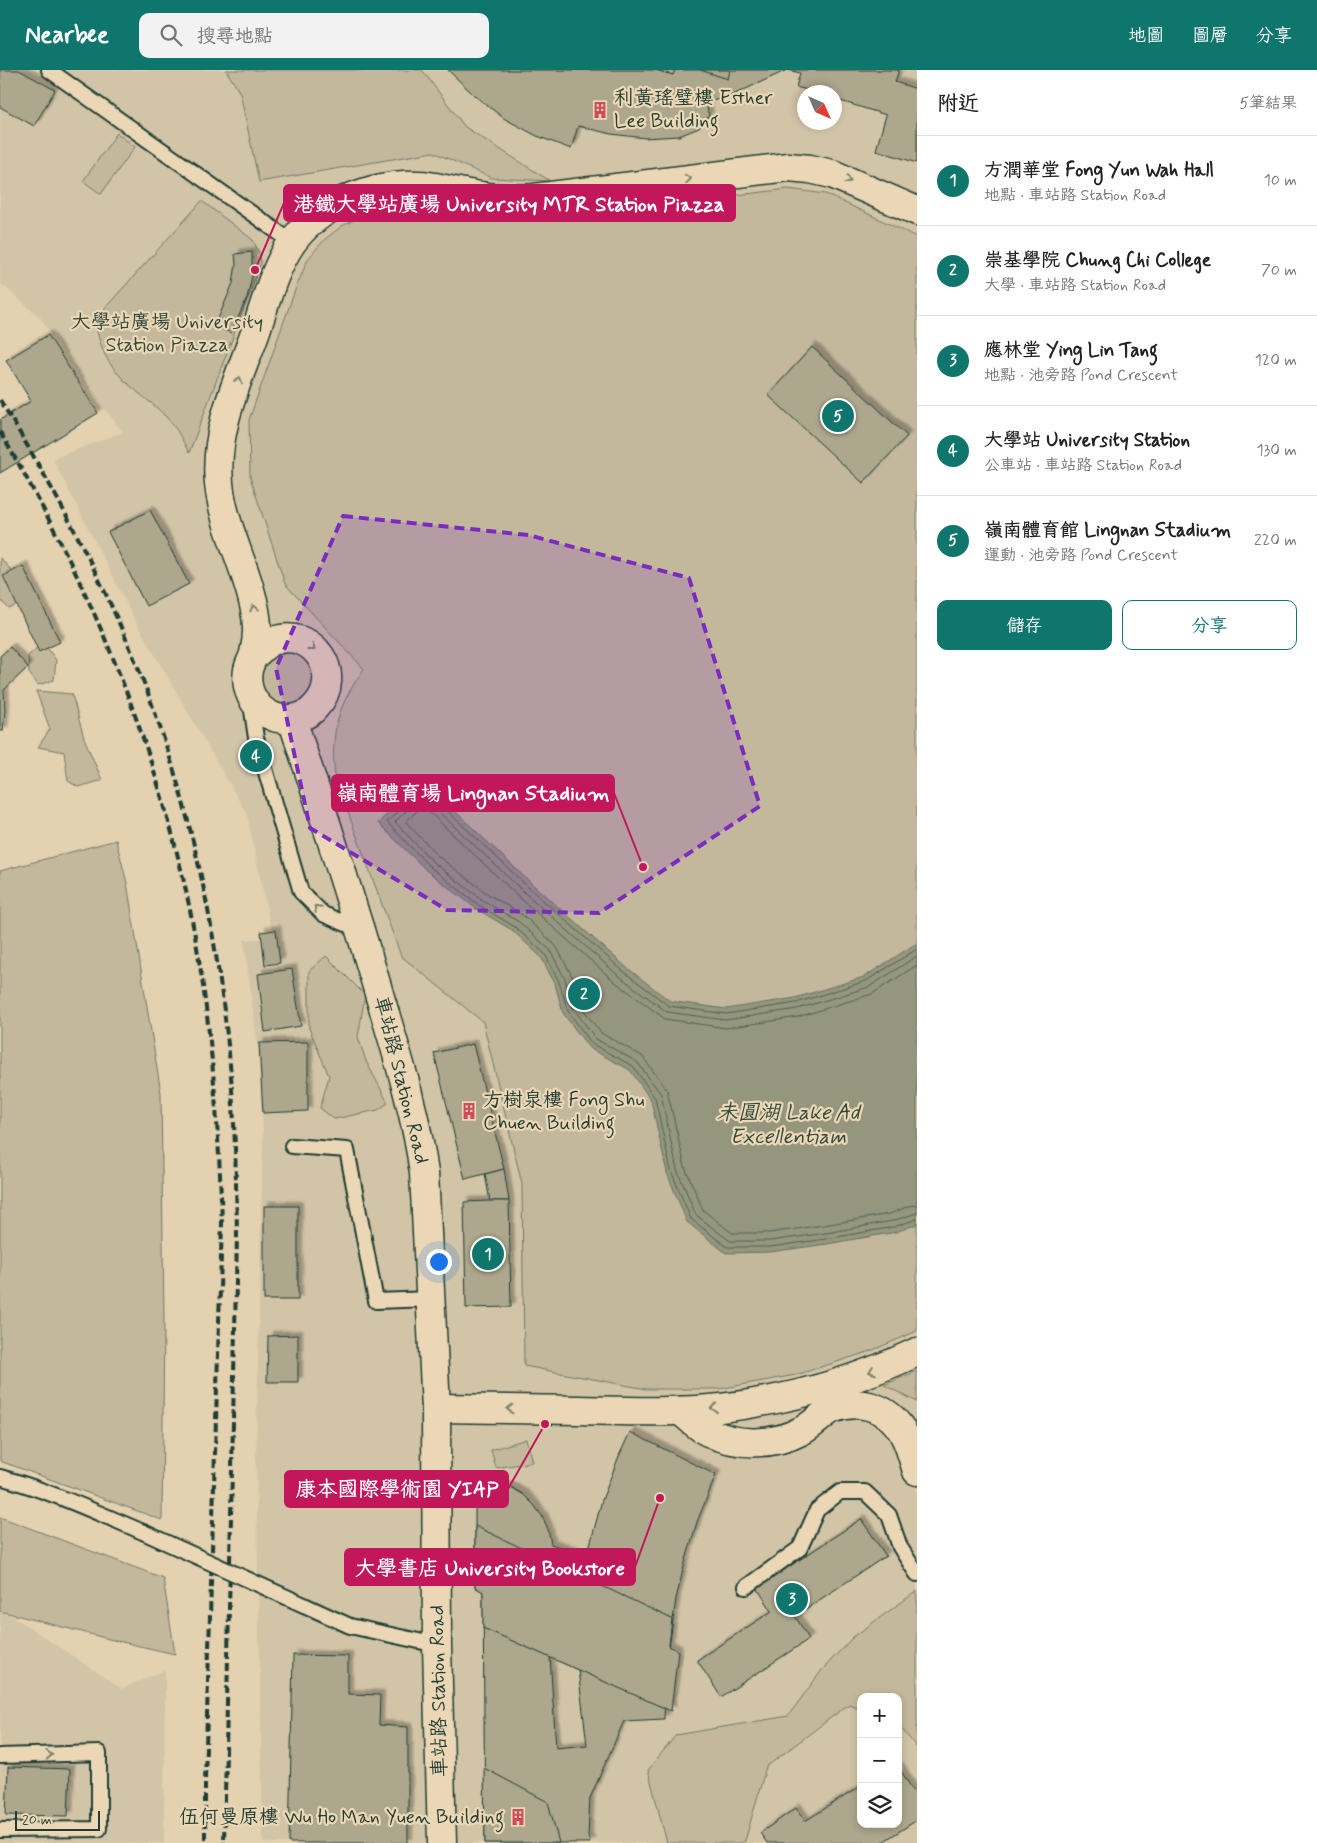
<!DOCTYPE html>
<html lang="zh-TW">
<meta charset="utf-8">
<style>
body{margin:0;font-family:Mynerve,"LXGW WenKai TC",sans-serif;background:#f2f2f2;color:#222}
.controls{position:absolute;right:15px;bottom:15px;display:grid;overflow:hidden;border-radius:10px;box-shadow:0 2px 8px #0003}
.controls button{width:45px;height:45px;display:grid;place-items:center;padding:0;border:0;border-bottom:1px solid #e0e0e0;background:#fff;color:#222;font:25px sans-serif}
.compass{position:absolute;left:797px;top:15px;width:45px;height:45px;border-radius:50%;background:#fff;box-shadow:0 2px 8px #0003;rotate:135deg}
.scale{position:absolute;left:15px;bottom:12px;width:85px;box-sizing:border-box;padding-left:5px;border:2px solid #1f3d34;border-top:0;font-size:14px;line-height:18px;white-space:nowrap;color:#1f3d34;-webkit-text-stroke:4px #ebd7b5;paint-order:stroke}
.you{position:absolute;left:438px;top:1191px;width:18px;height:18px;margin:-12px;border:4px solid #fff;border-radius:50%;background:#1a73e8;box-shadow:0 0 0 8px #1a73e833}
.badge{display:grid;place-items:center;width:32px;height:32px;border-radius:50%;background:#0f766e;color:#fff;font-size:16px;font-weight:700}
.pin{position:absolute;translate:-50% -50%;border:2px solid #fff;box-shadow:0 1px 5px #0006}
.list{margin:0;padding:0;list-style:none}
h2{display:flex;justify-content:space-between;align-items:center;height:65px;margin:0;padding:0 20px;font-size:21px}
h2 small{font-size:16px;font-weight:400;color:#767676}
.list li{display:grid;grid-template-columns:32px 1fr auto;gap:15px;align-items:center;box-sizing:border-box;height:90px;padding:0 20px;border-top:1px solid #e0e0e0}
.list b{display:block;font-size:19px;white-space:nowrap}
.list p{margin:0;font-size:16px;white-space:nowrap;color:#767676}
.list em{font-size:16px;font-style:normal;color:#767676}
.actions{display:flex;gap:10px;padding:15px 20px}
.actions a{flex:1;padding:11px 0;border:1px solid #0f766e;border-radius:10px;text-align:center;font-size:18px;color:#0f766e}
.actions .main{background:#0f766e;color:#fff}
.icon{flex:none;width:28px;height:28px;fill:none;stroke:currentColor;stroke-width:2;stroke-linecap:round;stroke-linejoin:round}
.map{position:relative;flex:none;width:917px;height:1773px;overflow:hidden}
header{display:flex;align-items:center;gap:30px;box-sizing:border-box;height:70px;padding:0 25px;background:#0f766e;color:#fff}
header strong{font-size:24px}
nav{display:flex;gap:28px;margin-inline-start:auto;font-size:18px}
.search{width:350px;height:45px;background:#f2f2f2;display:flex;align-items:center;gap:12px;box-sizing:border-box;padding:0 18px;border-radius:10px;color:#767676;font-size:19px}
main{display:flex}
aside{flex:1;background:#fff}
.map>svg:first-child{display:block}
</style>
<header>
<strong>Nearbee</strong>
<div class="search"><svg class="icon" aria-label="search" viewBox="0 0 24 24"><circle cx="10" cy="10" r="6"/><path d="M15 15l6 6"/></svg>搜尋地點</div>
<nav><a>地圖</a><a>圖層</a><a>分享</a></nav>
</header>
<main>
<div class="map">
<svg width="917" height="1773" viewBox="0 0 917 1773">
<defs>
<filter id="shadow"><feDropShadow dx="4.5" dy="-4.5" stdDeviation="1" flood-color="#0004"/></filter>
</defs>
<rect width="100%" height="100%" fill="#e3d1b0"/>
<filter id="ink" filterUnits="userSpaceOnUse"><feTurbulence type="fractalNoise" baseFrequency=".02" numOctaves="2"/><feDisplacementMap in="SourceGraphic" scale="10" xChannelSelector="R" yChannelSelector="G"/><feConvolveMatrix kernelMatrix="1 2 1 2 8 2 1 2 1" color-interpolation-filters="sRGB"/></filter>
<g filter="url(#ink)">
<g fill="#d2c4a6" fill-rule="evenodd">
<path d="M0,0H917V1773H263L256,1391L263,1064L258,978L244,870L273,868L247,744L137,554L53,389L123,362L84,313L40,247L0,213ZM804,22H834V52H804ZM861,1627H898V1754H861Z"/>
<polygon points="0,1538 122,1619 165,1600 164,1773 0,1773"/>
</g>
<g fill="#c3b89c" stroke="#717a68">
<polygon points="226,0 422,0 465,57 550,111 492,108 433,82 259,112 240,23"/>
<polygon points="117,63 135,77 101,124 83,111"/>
<path d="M788,119L826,124L917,167V1261L871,1281L796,1305L719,1319H646L524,1296L522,1114L483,952L401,886L335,707C330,662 338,635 364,599L285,514L250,407L249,350L295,220L308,189L324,170L342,156L362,146L384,139L407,136L429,137L481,148L534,149Z"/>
<path d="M202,131L253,170L260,185L261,193L189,383C183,371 177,358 167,348C149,328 124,316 109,292C101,279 97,264 95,249Z"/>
<polygon points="0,488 28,518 31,529 9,539 0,529"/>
<polygon points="43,572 56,590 54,610 38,615 29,603 28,586"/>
<path d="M299,580L317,600L310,627C305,630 299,635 293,636C273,641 255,617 260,599C262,594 269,587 272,583Z"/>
<polygon points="36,621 72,624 84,668 102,710 78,717 68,711 64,682 38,677 50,659"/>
<polygon points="116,770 127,813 161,1023 164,1249 162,1450 0,1391 0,801"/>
<polygon points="326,886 365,925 358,967 366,991 388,1033 378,1040 334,1049 320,1038 329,1006 309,958 309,901"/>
<polygon points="917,1301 917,1332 884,1315"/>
<polygon points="526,1369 532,1392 496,1398 491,1380"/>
<polygon points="0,1447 163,1508 175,1584 113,1570 0,1541"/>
<polygon points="917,1521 917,1678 898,1654 898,1627 861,1627 861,1639 849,1634 766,1697 745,1771 742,1773 667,1773 648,1700 676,1665 788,1646 822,1600 853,1567"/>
</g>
<polygon fill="#95967e" stroke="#667260" points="422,710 532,814 626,897 670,931 726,939 795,928 864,907 917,873 917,1154 896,1162 827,1174 770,1182 726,1183 687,1152 667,1103 651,1030 630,1000 589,978 563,943 555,914 541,887 512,860 478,840 427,801 378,753"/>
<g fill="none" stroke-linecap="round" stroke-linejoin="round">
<g stroke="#4e6152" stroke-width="1">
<polyline points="917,879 866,911 796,933 726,944 669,936 623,901 528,817 423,718 420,719 387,752 430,797 480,836 515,857 545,884 559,912 568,941 592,974 633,996 655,1028 671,1101 691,1149 727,1177 770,1177 826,1169 894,1157 917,1149"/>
<polyline points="917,886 869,917 797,939 726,950 667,942 619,906 524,822 423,727 420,727 395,752 434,793 484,831 519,852 550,880 565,909 573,938 596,969 637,992 661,1024 677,1100 696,1145 730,1171 770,1171 826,1163 892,1151 917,1143"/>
<polyline points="917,895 872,924 798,947 726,958 665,949 614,911 519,827 424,737 420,738 406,752 439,787 488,824 524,846 556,876 572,906 580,935 601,963 642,986 667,1020 685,1097 703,1140 732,1163 769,1163 824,1155 890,1144 909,1136 917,1135"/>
</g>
</g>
<g fill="#aca78d" stroke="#1f3d34" fill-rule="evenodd" filter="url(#shadow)">
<polygon points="0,0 19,0 55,20 34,56 0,37"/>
<polygon points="448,0 787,0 735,24 706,33 709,46 699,58 679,66 645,68 611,64 578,56 571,79 537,66 505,49 476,27"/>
<polygon points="655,0 675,0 673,5"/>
<polygon points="700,0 730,0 728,9"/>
<polygon points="788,0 899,0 895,12 917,19 917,93 876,80 886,45 834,29 834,22 815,22 796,17 800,3"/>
<polygon points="252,182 252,206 247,228 231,263 215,256 233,213 236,194 235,184"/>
<polygon points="48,265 98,343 0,403 0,350 31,331 6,290"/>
<polygon points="812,277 907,366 863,413 768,325"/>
<polygon points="150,440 189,514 146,536 108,462"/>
<polygon points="23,496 60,572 39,582 3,506"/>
<polygon points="10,577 28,597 4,620 5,640 3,661 0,661 0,586"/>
<polygon points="276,860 280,893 265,895 261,862"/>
<polygon points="292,899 301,956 265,962 258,904"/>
<polygon points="308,972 308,1041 263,1043 259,973"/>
<polygon points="473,974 504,1099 465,1109 434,983"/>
<polygon points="504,1099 509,1131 490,1131 485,1104"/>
<polygon points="490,1131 509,1131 511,1237 466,1238 464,1132"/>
<rect x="264" y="1136" width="34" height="94"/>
<polygon points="298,1265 298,1312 267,1312 268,1266"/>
<path d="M630,1362L716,1405L697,1452L683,1500L676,1529L666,1599L664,1649L624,1651L590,1728L588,1766L590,1773H485L483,1522L475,1517V1441L477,1428L486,1419L498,1415L511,1417L524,1425L534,1435L542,1446L548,1459L551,1474L587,1486L602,1430L619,1386ZM550,1587L578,1600L587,1675L556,1678Z"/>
<polygon points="861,1449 886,1486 795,1546 809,1569 721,1627 697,1590 772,1541 757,1518"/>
<polygon points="475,1456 672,1549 669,1576 678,1581 671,1641 483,1558 483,1522 475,1517"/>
<polygon points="293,1585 348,1586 348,1624 380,1625 379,1655 408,1657 408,1773 289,1773"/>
<polygon points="898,1696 917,1727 917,1750 881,1773 767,1773 760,1763 796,1738 805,1751 861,1716 861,1754 898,1754"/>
<polygon points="8,1697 70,1699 68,1746 6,1745"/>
<polygon points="484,1698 548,1732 559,1773 485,1773"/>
</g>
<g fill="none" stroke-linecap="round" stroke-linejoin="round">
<g stroke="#1f3d34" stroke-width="18">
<g id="service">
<polyline points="49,0 292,172"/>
<polyline points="251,634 256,668 301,822 323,844 360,860"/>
<polyline points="292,1076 347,1080 376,1231 431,1229"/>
<path d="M0,1407C50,1421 96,1442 143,1462"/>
<polyline points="746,1517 800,1478 817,1440 840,1422 865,1422 889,1445 900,1477 917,1504"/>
<polyline points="304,1535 350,1556 437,1575"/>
<polyline points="0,1686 99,1683 99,1759 0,1760"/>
</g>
</g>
<g stroke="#1f3d34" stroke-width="31">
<g id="minor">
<path d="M254,586C260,580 265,574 273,571C313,556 345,605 316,636C308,646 295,650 282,649C258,645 244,623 248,600C249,594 253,589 254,583C258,568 258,555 255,540C247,497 223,457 219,413C214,361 237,313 254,266C265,235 273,201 291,174C305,153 332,134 355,126C380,116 409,112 435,117C450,120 466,124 481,126C499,129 516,129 534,128L788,97L810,99L832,104L917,141"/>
<path d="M292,649C322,741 353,833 380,927C397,984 416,1043 424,1103L436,1338L437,1575L442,1773"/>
<path d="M436,1338C484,1339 532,1339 580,1340C627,1341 674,1343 721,1338C788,1330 856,1311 917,1282"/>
<path d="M681,1341C689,1348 698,1357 708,1362C737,1376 773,1376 801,1361C812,1356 821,1345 832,1339C855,1329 883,1335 898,1355C908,1367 912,1386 917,1401"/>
</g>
</g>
<use href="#service" stroke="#ebd7b5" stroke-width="14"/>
<use href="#minor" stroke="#ebd7b5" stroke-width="28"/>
<g stroke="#1f3d34" stroke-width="4" stroke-dasharray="8 4" stroke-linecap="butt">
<path d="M0,330C44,402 85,476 119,553C180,688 214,837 229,984C235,1044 236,1105 237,1165L224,1773"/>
<path d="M0,362C85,505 150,658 186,821C210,931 218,1041 222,1153L205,1710V1773"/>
</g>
<g stroke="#1f3d34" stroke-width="18" stroke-linecap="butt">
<polyline id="service-bridge" points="143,1462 304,1535"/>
</g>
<use href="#service-bridge" stroke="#ebd7b5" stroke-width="14"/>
</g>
<defs><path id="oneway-chevron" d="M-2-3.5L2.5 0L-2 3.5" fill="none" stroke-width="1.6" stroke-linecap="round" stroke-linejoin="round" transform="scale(1.25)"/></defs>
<g stroke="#7b826e">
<use href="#oneway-chevron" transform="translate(688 109) rotate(-7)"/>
<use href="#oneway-chevron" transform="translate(848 110) rotate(22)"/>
<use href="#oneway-chevron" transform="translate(239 310) rotate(-71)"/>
<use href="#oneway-chevron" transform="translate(254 538) rotate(-103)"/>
<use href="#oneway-chevron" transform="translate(312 578) rotate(37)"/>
<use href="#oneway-chevron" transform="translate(317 838) rotate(-135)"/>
<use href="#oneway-chevron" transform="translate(872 1301) rotate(160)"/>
<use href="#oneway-chevron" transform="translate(714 1338) rotate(175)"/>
<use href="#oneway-chevron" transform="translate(510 1339) rotate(-180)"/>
<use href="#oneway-chevron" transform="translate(49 1685) rotate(-2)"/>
</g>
</g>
<path fill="#7b2cbf" fill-opacity="0.2" stroke="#7b2cbf" stroke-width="4" stroke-dasharray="10 6" stroke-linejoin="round" d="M343,446L528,465L689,508L760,736L599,843L447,840L310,758L276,598Z"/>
<defs>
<g id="building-bare" transform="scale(1.35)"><path d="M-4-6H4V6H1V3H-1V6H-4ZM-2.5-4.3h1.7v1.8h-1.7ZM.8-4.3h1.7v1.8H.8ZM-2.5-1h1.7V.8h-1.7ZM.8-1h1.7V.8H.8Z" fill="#d1495b" stroke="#ebd7b5" stroke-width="2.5" paint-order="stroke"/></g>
</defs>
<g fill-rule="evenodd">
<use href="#building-bare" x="600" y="40"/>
<use href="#building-bare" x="469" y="1041"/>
<use href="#building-bare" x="518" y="1747"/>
</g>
<g text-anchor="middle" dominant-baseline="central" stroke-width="4.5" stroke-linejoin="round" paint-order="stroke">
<g font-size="20" fill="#1f3d34" stroke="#ebd7b5" text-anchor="start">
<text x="614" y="28">利黃瑤璧樓 Esther<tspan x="614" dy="23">Lee Building</tspan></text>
<text x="483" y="1030">方樹泉樓 Fong Shu<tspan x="483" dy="23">Chuen Building</tspan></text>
<text x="504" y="1747" text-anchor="end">伍何曼原樓 Wu Ho Man Yuen Building</text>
</g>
<g font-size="20" fill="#2f493e" stroke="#ebd7b5">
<text x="167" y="252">大學站廣場 University<tspan x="167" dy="23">Station Piazza</tspan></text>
</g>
<g font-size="20" fill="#1f3d34" stroke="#ebd7b5">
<text transform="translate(401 1010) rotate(76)">車站路 Station Road</text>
<text transform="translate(439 1621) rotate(-91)">車站路 Station Road</text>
</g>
<g font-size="21" font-style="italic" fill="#314a3f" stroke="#ebd7b5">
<text x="788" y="1043">未圓湖 Lake Ad<tspan x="788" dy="24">Excellentiam</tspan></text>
</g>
</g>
<path fill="none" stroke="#c2185b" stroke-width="2" d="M255 200L284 133M643 797L614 723M545 1354L508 1419M660 1428L635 1497"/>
<g fill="#c2185b" stroke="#ebd7b5" stroke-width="2">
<circle cx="255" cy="200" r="5"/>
<circle cx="643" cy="797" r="5"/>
<circle cx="545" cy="1354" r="5"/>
<circle cx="660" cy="1428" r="5"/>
</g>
<g fill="#c2185b" stroke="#c2185b" stroke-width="2">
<rect x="284" y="115" width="451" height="36" rx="5"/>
<rect x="332" y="705" width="282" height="36" rx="5"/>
<rect x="285" y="1401" width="223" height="36" rx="5"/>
<rect x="345" y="1479" width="290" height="36" rx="5"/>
</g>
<g font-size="21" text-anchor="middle" font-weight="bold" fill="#fff">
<text x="509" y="141">港鐵大學站廣場 University MTR Station Piazza</text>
<text x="473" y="730">嶺南體育場 Lingnan Stadium</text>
<text x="397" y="1426">康本國際學術園 YIAP</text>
<text x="490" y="1505">大學書店 University Bookstore</text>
</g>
</svg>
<div class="controls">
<button>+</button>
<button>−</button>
<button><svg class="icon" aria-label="layers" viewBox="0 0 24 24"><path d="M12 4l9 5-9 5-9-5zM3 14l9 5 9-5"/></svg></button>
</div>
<svg class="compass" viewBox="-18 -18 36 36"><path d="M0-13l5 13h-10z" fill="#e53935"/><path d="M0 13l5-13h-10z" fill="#767676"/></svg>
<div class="scale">20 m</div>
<div class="you"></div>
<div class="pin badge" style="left:488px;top:1184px">1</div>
<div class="pin badge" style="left:584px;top:924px">2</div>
<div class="pin badge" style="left:792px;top:1529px">3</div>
<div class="pin badge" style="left:256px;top:686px">4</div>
<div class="pin badge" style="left:838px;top:346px">5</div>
</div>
<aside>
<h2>附近<small>5筆結果</small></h2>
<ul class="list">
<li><span class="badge">1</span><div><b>方潤華堂 Fong Yun Wah Hall</b><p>地點 · 車站路 Station Road</p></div><em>10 m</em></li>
<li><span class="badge">2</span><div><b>崇基學院 Chung Chi College</b><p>大學 · 車站路 Station Road</p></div><em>70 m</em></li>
<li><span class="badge">3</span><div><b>應林堂 Ying Lin Tang</b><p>地點 · 池旁路 Pond Crescent</p></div><em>120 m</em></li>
<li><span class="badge">4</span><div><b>大學站 University Station</b><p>公車站 · 車站路 Station Road</p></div><em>130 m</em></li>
<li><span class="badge">5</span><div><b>嶺南體育館 Lingnan Stadium</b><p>運動 · 池旁路 Pond Crescent</p></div><em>220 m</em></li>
</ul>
<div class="actions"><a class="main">儲存</a><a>分享</a></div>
</aside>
</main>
